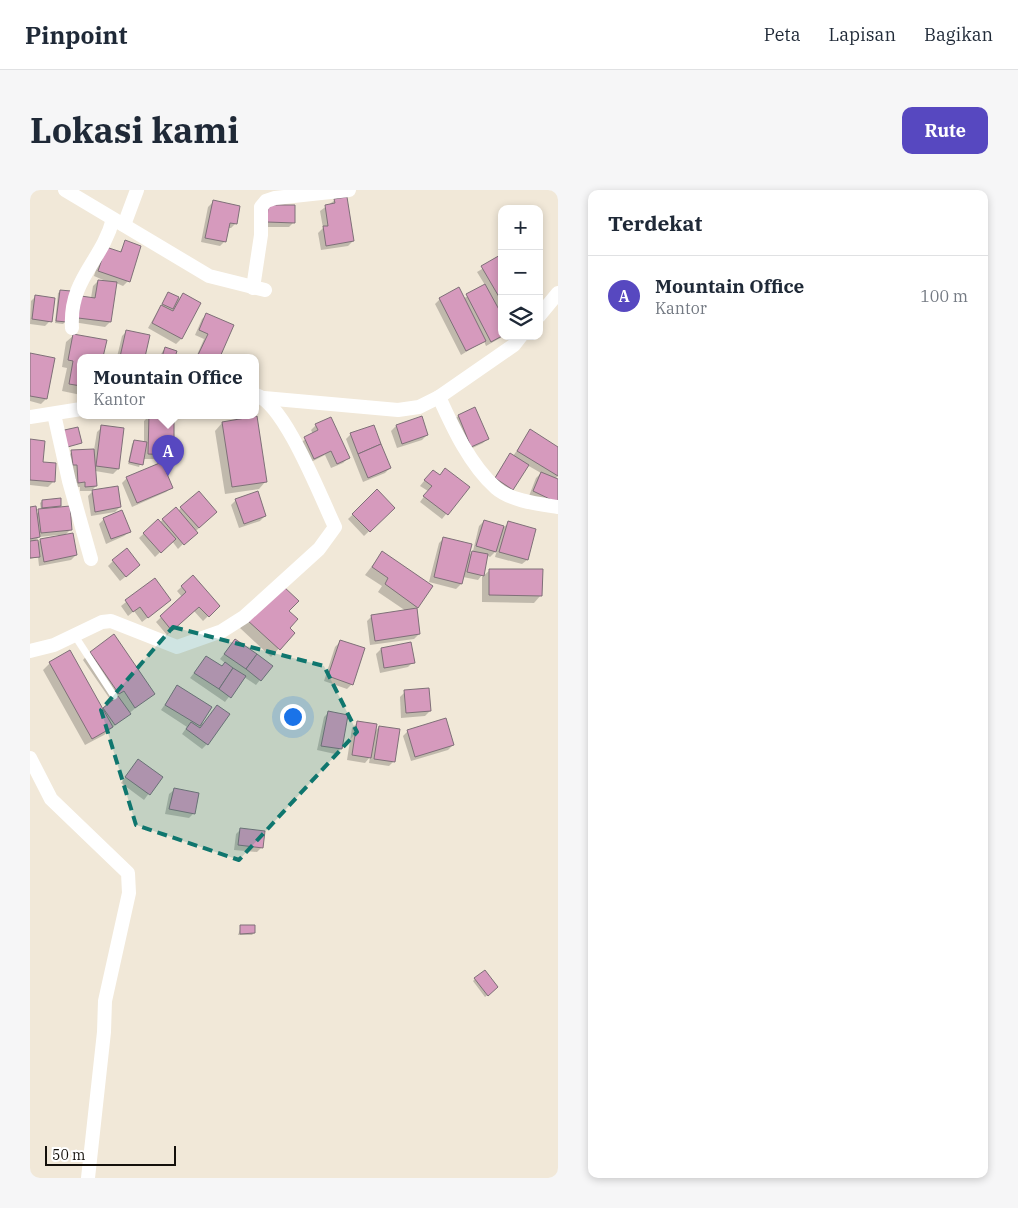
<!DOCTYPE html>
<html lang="id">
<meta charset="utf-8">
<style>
body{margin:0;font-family:"IBM Plex Serif",serif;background:#f6f6f7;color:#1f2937}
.controls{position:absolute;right:15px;top:15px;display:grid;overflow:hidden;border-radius:10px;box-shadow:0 2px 8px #0003}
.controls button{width:45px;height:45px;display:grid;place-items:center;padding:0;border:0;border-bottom:1px solid #e0e1e3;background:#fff;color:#1f2937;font:25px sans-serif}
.scale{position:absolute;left:15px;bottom:12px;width:131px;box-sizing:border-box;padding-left:5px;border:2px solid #14100b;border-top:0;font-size:14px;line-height:18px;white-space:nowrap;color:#14100b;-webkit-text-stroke:4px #fff;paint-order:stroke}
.you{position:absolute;left:262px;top:526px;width:18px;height:18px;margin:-12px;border:4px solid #fff;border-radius:50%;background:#1a73e8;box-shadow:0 0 0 8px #1a73e833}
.badge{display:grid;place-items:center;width:32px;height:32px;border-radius:50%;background:#5748c0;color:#fff;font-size:16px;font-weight:700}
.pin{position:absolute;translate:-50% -41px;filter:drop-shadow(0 1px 2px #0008)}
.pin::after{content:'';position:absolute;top:26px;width:18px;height:15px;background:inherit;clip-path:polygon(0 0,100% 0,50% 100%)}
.popup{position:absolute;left:47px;top:164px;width:182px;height:65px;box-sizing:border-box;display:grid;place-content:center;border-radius:10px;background:#fff;filter:drop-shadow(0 1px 4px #0005);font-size:16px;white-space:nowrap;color:#747a83}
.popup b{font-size:19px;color:#1f2937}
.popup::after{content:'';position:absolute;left:50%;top:100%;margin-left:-10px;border:10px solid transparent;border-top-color:#fff}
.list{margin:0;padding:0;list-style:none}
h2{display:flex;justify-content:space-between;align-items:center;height:65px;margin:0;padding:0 20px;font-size:21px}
h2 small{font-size:16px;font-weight:400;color:#747a83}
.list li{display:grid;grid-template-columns:32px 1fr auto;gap:15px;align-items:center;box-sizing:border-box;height:80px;padding:0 20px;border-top:1px solid #e0e1e3}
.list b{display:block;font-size:19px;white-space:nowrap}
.list p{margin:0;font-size:16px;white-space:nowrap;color:#747a83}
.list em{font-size:16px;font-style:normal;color:#747a83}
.icon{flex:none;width:28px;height:28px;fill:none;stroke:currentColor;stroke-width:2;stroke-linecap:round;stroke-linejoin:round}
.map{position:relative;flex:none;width:528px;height:988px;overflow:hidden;border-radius:10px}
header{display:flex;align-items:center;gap:30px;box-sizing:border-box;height:70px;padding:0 25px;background:#fff;border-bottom:1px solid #e0e1e3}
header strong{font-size:24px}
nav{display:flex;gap:28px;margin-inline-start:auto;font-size:18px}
.intro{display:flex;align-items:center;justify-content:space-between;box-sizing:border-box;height:120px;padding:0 30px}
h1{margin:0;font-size:35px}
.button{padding:12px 22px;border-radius:10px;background:#5748c0;color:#fff;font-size:18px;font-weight:700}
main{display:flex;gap:30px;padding:0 30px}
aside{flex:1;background:#fff;border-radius:10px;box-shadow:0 2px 8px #0003}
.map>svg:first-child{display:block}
</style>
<header>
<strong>Pinpoint</strong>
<nav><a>Peta</a><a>Lapisan</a><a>Bagikan</a></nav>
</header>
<div class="intro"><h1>Lokasi kami</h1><a class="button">Rute</a></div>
<main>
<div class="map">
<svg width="528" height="988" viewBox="0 0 528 988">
<rect width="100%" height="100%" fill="#f1e8d8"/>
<g fill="#0003" fill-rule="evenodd">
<polygon points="305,10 323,51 318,56 291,60 288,43 293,38 290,21"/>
<polygon points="183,12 206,33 201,38 198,38 195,51 190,56 171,52 178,17"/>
<polygon points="233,21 264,32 259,37 233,37"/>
<polygon points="96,52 98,91 93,96 86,93 80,132 75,137 43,132 61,108 63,96 68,91 78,92 64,86 71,63 89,63"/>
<polygon points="472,67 472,114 466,117 472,128 472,146 474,146 456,156 454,151 431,165 405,114 410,109 433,109 455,95 447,82"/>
<polygon points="31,101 36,131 33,134 25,133 28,103"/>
<polygon points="138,103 149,109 153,105 169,114 151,149 146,154 118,138"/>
<polygon points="6,106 20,131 15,136 0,134 1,111"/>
<polygon points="177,124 203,136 189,167 166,167 174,149 165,145 172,129"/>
<polygon points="97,141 119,146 114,167 87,167 92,146"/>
<polygon points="44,145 75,151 72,167 51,167 51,205 32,201 37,178 32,177 36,152"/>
<polygon points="135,158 146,161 144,167 129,167"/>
<polygon points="0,164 16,209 11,214 0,211"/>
<polygon points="119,226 142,264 137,269 112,269 109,277 98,274 102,254 104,251 114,253 114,231"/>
<polygon points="428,226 458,248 453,253 436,261 423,231"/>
<polygon points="226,228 236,291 229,299 195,304 185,241 192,233"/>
<polygon points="391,228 397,245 392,250 367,258 361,241 366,236"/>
<polygon points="286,235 318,268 313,273 301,278 295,265 279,273 270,253 283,244 281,240"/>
<polygon points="72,237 88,279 83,284 65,281 66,296 61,301 50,301 50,297 44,297 37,267 42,262 64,260 67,242"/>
<polygon points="501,241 528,258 528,286 525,289 528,290 528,315 499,306 506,288 511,283 497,275 477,304 461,293 476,270 481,265 483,266"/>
<polygon points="321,244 360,278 355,283 333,292 316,249"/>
<polygon points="0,251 23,292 18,297 0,295"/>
<polygon points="398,286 409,286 438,297 412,329 390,312 398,301 390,296"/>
<polygon points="97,288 141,298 136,302 102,317 92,293"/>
<polygon points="63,301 90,317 85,322 61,326 58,306"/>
<polygon points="347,301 363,318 334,346 318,329"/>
<polygon points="206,310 235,326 230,331 209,338 201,315"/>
<path d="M12,311L30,316L27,319L41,339L34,346L46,365L41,370L9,376L8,367L0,369V318L6,324L11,320L10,313ZM28,345V347L10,350L7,354L4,352L9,347Z"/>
<polygon points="151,318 180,327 148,359 142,351 125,367 109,348 128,330 130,332 146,319 148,321"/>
<polygon points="74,329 99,342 94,346 76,354 69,334"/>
<polygon points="454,331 474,337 479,333 497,370 492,374 465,367 467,360 460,367 456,365 452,387 452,385 448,390 433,387 431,394 426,399 399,392 409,353 414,348 438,366 443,361 449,336"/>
<polygon points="352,363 387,417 385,419 389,444 384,449 340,455 337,431 342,426 376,421 348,402 352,396 335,385"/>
<polygon points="83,371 104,380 90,391 78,376"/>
<polygon points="460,380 511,405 504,413 452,412 452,387"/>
<polygon points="162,387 188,416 173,431 164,421 137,445 126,432 152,407 147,401"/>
<polygon points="124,390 134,415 112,432 104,421 98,426 91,416"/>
<polygon points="237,410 257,421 258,438 263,443 241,467 210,438"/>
<polygon points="310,452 322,494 317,499 294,491 305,457"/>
<polygon points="201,455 230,490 226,495 214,487 195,512 160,488 176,467 191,477 195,473 190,469"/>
<polygon points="351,459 383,472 378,477 350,483 346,464"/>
<polygon points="60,462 123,503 74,545 55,555 13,480 20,473 72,520 82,512 53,470"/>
<polygon points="147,497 173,534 187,517 177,554 172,559 152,544 157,537 131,520"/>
<polygon points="375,502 400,521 395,526 371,528 370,507"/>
<polygon points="299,522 310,559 305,564 287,560 294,527"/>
<polygon points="327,533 344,542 349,537 364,571 359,576 339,573 340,567 335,573 317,570 322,538"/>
<polygon points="378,541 423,555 418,560 381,571 373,546"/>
<polygon points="108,570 131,587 114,610 91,593"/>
<polygon points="144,600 164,623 159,628 135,624 139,604"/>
<polygon points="211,639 232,657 227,662 204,660 206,644"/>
<polygon points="211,737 224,743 222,745 208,745"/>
<polygon points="445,789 465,799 455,807 443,791"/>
</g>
<g fill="#d69abd" stroke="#7f7078">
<polygon points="317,7 324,51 296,56 293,36 298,36 295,15 305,13 304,9"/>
<polygon points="183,10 210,16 207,34 200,33 196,52 175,48"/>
<polygon points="238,15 265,15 265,33 237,32"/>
<polygon points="95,50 111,56 100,92 68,81 76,57 91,62"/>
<polygon points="472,64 472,112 451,76"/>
<polygon points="68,90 87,92 81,132 48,128 51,106 65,108"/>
<polygon points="455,94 472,125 472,146 461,152 436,104"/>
<polygon points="429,97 456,151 436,161 409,108"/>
<polygon points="30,100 41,101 37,132 26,131"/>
<polygon points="138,102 149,107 143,119 132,114"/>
<polygon points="153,103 171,113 152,149 122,133 131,115 143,121"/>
<polygon points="5,105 25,108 22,132 2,129"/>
<polygon points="176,123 204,135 190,167 167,167 178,144 169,140"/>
<polygon points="96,140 120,145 115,167 90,167"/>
<polygon points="43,144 77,150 73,167 51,167 51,196 39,194 43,171 38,170"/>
<polygon points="135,157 147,161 145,167 132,167"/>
<polygon points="0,163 25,168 17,209 0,206"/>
<polygon points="445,217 459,249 441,257 428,225"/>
<polygon points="119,225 144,225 144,265 118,264"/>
<polygon points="227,226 237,292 202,297 192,232"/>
<polygon points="392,226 398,245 372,254 366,235"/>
<polygon points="301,227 320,268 307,274 301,261 284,269 274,247 288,240 285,234"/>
<polygon points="71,235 94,238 89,279 66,276"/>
<polygon points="344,235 351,254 328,264 320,243"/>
<polygon points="48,237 52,253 34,258 30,241"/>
<polygon points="500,239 528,257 528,286 487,261"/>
<polygon points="0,249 15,251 13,272 26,273 25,292 0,290"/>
<polygon points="104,250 117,252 113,275 99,272"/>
<polygon points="351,254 361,278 338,288 328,264"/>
<polygon points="64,259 67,296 55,297 55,292 48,293 47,275 43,275 41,260"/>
<polygon points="480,263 499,275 483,300 465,288"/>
<polygon points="132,272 143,298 107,313 96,287"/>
<polygon points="415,278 440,297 418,325 393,306 402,296 394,290 403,280 410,285"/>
<polygon points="511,282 528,289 528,313 503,301"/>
<polygon points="88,296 91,317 65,322 62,300"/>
<polygon points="347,299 365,318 340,342 322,324"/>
<polygon points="169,301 187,322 169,338 150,317"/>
<polygon points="228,301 236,326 214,334 205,309"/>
<polygon points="31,308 31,316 12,318 12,310"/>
<polygon points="6,316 10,347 0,349 0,317"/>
<polygon points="40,316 42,340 11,343 8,319"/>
<polygon points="146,317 168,343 154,355 132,329"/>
<polygon points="92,320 101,342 81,349 73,328"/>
<polygon points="128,329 146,349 131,363 113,343"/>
<polygon points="454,330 474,336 466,362 446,356"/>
<polygon points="478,331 506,339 498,370 469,362"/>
<polygon points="43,343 47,365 14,372 10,349"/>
<polygon points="413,347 442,354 432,394 404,387"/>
<polygon points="8,350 10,367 0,368 0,351"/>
<polygon points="97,358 110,375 96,387 82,370"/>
<polygon points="352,361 403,396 388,418 355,394 358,388 342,377"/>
<polygon points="442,361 458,364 454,386 437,382"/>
<polygon points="459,379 513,379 512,406 459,405"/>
<polygon points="163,385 190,416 179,427 169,417 142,441 130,426 156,402 151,396"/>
<polygon points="125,388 141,410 118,428 110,417 103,422 95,410"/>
<polygon points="253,396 269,411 259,421 268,429 260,438 265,443 250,460 217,430"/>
<polygon points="387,418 390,444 345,451 341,425"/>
<polygon points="84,444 125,504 105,518 94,501 89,504 60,462"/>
<polygon points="205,449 227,464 216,479 194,464"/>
<polygon points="310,450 335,458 323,495 298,486"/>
<polygon points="381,452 385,473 354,478 351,458"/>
<polygon points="40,460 83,537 62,549 19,472"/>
<polygon points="227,464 243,476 231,491 216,479"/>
<polygon points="176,466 192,476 195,472 203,478 189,499 164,483"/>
<polygon points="203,478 216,486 201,508 189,499"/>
<polygon points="147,495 182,517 170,536 135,515"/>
<polygon points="399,498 401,521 376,523 374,500"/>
<polygon points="88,506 101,524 85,535 73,518"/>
<polygon points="187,515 200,524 178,555 156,539 161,532 170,538"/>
<polygon points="298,521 318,525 312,559 291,556"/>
<polygon points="416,528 424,555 385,567 377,540"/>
<polygon points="327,531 347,534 341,568 322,565"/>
<polygon points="349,536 370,539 365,572 344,569"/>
<polygon points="108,569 133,587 120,605 95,587"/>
<polygon points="144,598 169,603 165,624 139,619"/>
<polygon points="210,638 235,641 233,658 208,655"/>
<polygon points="210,735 225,735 225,743 210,744"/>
<polygon points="455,780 468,797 458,806 444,788"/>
</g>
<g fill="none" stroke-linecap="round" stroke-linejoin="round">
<polyline stroke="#fff" stroke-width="7" points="45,446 84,506"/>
<g stroke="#fff" stroke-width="14">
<polyline points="35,0 179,86 235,100"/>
<polyline points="94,35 107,0"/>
<polyline points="223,98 231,45 231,17 236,11 245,8 319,0"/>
<polyline points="509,126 528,103"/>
<path d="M42,138C39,88 72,72 83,29"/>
<path d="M409,207C423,238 440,275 466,298C481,311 509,314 528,317"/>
<polyline points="234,208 368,220 389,217 409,207 484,155 491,146"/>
<polyline points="24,224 39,291 61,369"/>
<polyline points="0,227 51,219"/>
<path d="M0,461L24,455L72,432L81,431L147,457L192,441L214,427L289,359L305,337C291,308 255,214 226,205"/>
<polyline points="0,568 21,609 98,683 99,703 75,811 74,842 58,988"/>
</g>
</g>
<path fill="#0f766e" fill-opacity="0.2" stroke="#0f766e" stroke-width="4" stroke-dasharray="10 6" stroke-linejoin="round" d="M143,437L294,476L327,542L209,670L106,635L71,520Z"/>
</svg>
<div class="controls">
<button>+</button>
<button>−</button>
<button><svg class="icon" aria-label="layers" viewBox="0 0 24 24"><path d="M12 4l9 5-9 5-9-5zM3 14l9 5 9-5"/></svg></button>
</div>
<div class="scale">50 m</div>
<div class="you"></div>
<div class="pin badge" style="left:138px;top:286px">A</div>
<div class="popup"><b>Mountain Office</b>Kantor</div>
</div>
<aside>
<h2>Terdekat<small></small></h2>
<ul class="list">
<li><span class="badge">A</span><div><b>Mountain Office</b><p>Kantor</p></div><em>100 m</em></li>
</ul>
</aside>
</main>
